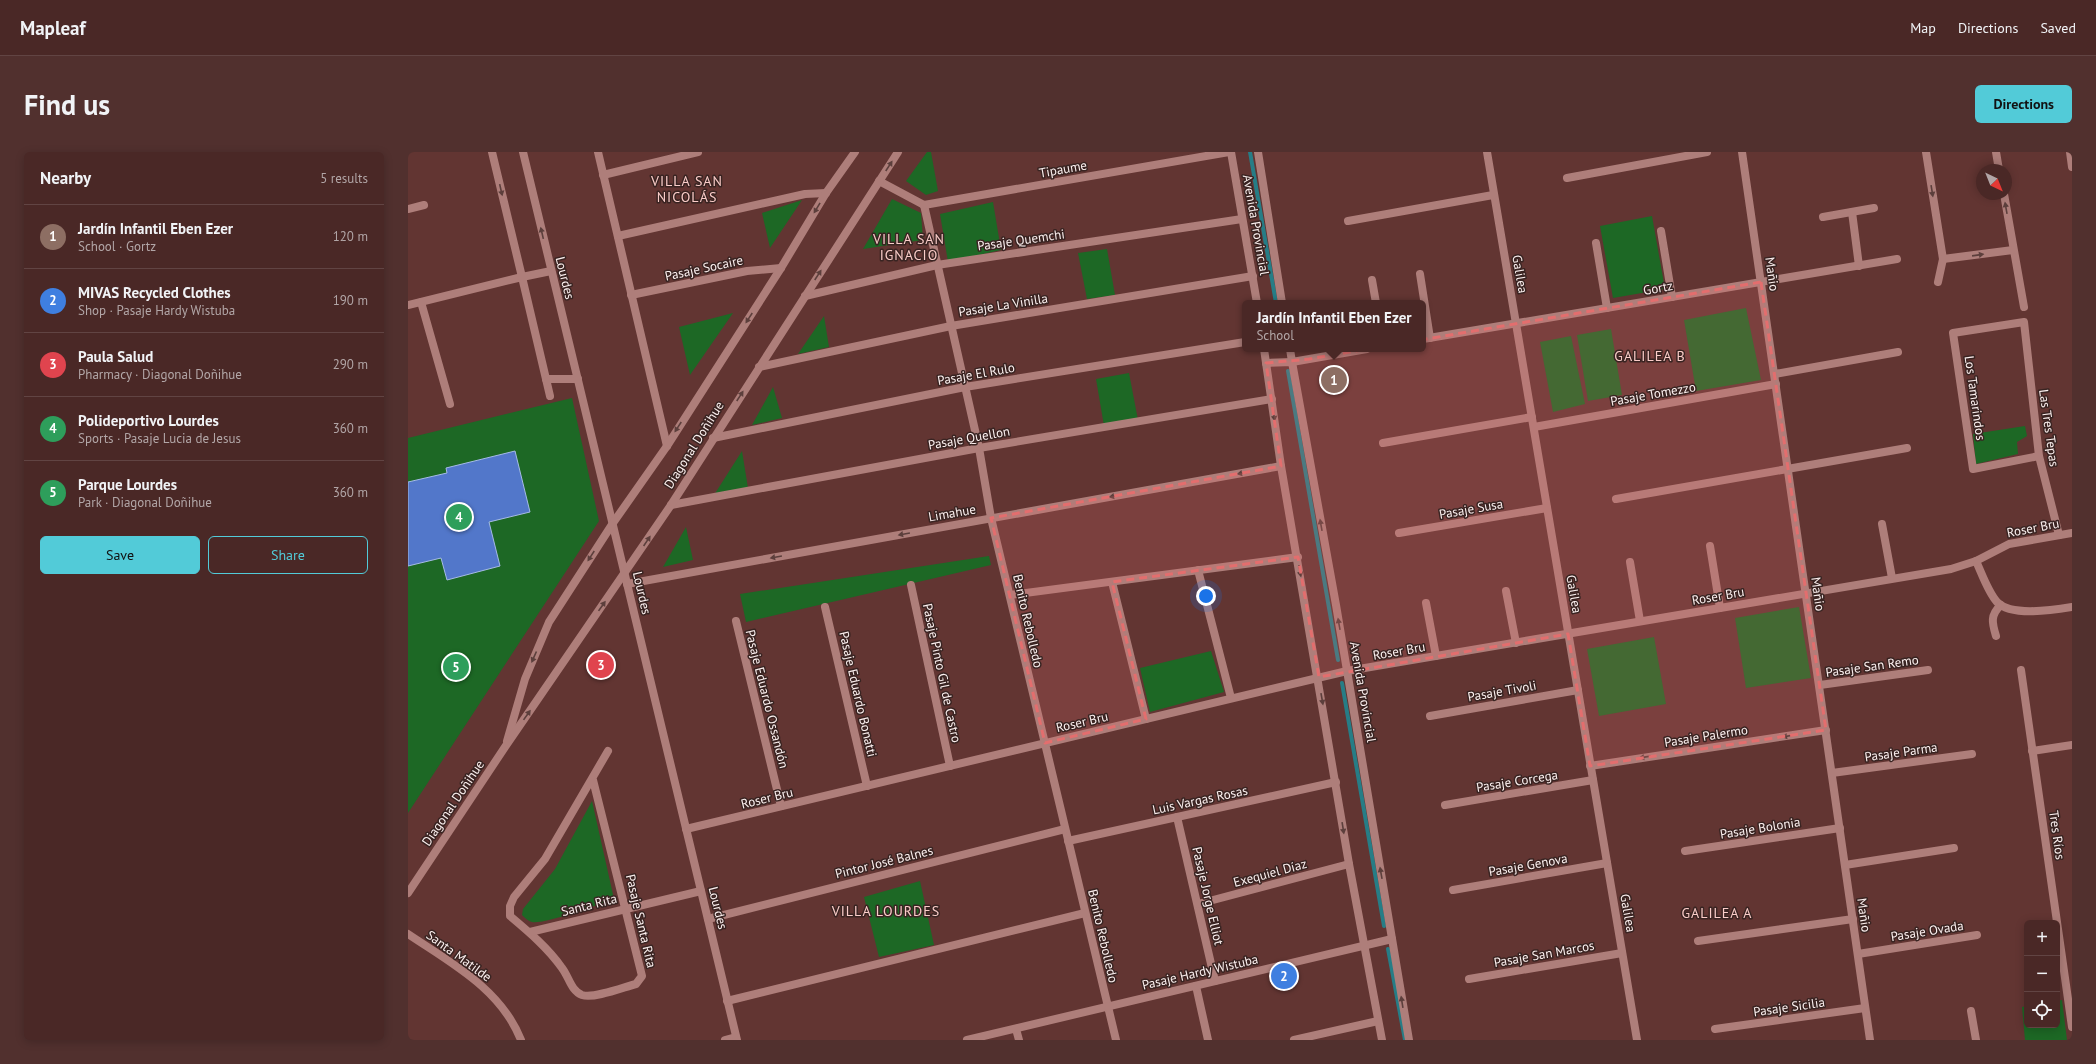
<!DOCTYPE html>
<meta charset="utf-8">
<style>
body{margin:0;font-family:"PT Sans",sans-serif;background:#51302e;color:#f1f3f6}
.controls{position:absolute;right:12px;bottom:12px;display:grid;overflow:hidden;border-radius:6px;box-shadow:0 2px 10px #0003}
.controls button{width:36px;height:36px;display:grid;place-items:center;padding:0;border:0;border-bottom:1px solid #614443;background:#4a2826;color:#f1f3f6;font:20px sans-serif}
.compass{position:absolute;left:1568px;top:12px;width:36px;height:36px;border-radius:50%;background:#4a2826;box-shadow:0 2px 10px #0003;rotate:137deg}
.you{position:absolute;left:798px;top:444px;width:14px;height:14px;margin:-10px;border:3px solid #fff;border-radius:50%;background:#1a73e8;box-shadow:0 0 0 6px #1a73e833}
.badge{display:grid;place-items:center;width:26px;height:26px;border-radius:50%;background:#52cbd8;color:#fff;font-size:13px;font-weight:700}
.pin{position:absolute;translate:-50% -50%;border:2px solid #fff;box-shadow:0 1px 4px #0006}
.popup{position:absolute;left:834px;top:148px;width:184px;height:52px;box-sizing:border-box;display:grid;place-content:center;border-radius:6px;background:#4a2826;filter:drop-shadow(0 1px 3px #0005);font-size:13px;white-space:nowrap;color:#b2a6a7}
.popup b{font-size:15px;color:#f1f3f6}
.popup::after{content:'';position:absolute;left:50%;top:100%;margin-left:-8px;border:8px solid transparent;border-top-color:#4a2826}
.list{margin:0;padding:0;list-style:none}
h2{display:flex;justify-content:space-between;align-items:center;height:52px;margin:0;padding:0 16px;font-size:17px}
h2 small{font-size:13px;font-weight:400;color:#b2a6a7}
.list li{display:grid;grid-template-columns:26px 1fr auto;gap:12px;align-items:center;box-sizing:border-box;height:64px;padding:0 16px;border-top:1px solid #614443}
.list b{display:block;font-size:15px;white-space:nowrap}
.list p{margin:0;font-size:13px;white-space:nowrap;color:#b2a6a7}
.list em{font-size:13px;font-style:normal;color:#b2a6a7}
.actions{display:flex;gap:8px;padding:12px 16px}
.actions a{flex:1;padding:9px 0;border:1px solid #52cbd8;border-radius:6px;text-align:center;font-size:14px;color:#52cbd8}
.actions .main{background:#52cbd8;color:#111}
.icon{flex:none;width:22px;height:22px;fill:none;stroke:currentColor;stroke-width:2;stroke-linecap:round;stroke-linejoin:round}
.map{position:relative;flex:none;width:1664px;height:888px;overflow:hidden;border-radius:6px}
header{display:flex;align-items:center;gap:24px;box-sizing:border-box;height:56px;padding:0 20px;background:#4a2826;border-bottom:1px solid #614443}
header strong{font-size:19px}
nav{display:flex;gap:22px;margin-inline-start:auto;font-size:14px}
.intro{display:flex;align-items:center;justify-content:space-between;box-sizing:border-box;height:96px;padding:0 24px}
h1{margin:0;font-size:28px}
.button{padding:10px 18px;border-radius:6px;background:#52cbd8;color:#111;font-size:14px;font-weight:700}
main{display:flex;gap:24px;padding:0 24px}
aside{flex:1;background:#4a2826;border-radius:6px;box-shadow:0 2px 10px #0003}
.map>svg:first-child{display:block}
</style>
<header>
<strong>Mapleaf</strong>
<nav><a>Map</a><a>Directions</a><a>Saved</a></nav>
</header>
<div class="intro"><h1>Find us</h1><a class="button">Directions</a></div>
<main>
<aside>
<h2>Nearby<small>5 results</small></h2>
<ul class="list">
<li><span class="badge" style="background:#8d6e63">1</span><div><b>Jardín Infantil Eben Ezer</b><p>School · Gortz</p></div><em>120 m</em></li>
<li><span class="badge" style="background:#3f7fe0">2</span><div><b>MIVAS Recycled Clothes</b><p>Shop · Pasaje Hardy Wistuba</p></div><em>190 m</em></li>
<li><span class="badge" style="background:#e0444e">3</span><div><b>Paula Salud</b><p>Pharmacy · Diagonal Doñihue</p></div><em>290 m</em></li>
<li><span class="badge" style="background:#2e9e5b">4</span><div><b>Polideportivo Lourdes</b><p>Sports · Pasaje Lucia de Jesus</p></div><em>360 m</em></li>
<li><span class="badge" style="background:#2e9e5b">5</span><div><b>Parque Lourdes</b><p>Park · Diagonal Doñihue</p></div><em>360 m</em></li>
</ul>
<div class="actions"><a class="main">Save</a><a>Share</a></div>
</aside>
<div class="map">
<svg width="1664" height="888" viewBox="0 0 1664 888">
<rect width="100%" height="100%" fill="#623532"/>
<g fill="#1d6825">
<polygon points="519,0 523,0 530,39 518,43 498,29"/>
<polygon points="484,47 513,61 515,88 455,97"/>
<polygon points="394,48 362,96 354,61"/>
<polygon points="585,50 593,98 540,110 532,62"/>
<polygon points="1244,64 1257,137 1205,146 1192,74"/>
<polygon points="699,97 707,143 679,147 670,101"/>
<polygon points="1338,156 1353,228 1288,239 1276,168"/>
<polygon points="325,161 282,223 271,175"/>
<polygon points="416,164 421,195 390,202"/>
<polygon points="1203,177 1214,243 1180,249 1169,183"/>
<polygon points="1163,184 1177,252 1145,260 1132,190"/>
<polygon points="721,221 730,268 696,274 688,227"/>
<polygon points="365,235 374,266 344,273"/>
<polygon points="164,246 191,369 0,661 0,286"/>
<polygon points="1617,274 1619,284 1609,290 1610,302 1568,312 1565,282"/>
<polygon points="334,299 340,336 306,343"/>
<polygon points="278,375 285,408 255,415"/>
<polygon points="581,404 583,413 338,470 332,442"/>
<polygon points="1391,455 1403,526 1338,536 1327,466"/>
<polygon points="1246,485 1258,552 1191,564 1179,497"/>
<polygon points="803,499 816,540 742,560 732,516"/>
<path d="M184,649L206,747C192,752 135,773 124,770C120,769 117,766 114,763L115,757L147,717Z"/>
<polygon points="512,729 526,793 471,805 456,745"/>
<polygon points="1654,848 1659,888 1617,888 1614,855 1619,854 1619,873 1649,873 1649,849"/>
</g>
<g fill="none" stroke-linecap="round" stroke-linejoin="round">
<g stroke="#267d86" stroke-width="4">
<polyline points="842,0 868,151"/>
<polyline points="880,219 930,508"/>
<polyline points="934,531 976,774"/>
<polyline points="980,797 997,888"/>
</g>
</g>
<polygon fill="#5277ca" stroke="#a6bbe6" points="107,299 122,360 81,370 92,414 39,428 33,406 0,414 0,330 39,321 38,316"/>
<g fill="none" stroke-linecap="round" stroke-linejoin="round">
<g stroke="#ae7e7a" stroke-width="8">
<polyline points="190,0 259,294"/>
<polyline points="850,0 874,151"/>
<polyline points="1079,0 1229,888"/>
<polyline points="1334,0 1462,888"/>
<polyline points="1518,0 1535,107 1530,130"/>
<polyline points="1588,0 1591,18"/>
<polyline points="1662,0 1664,15"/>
<polyline points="195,23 290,0"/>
<polyline points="1159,26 1299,0"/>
<polyline points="471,29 516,53"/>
<polyline points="1596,42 1616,155"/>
<polyline points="516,53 571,296 583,366 708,888"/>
<polyline points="516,53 821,0"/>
<polyline points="0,57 16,53"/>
<polyline points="1444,60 1451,114"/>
<polyline points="1415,65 1466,56"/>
<polyline points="940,69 1085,43"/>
<polyline points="1253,79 1264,145"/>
<polyline points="210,84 397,42 418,41"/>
<polyline points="1188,91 1199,156"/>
<polyline points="1535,107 1605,98"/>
<polyline points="1012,122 1022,186"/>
<polyline points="964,128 968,151"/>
<polyline points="223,143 339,119 373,116"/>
<polyline points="397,144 529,113 834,67"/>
<polyline points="13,150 42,252"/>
<polyline points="0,153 114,125 142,244"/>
<polyline points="1015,187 1489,107"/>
<polyline points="882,197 884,210 959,197"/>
<polyline points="351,215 543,174 845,124"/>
<polyline points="1367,222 1490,200"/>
<polyline points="138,227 170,227"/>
<polyline points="1126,275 1368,232"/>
<polyline points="305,286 557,235 837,190"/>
<polyline points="975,291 1124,265"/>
<polyline points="1631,304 1565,317 1545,181 1616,170 1631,304 1651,383"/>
<polyline points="1208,347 1499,296"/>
<polyline points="263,353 571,296 864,247"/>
<polyline points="1474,372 1484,426"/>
<polyline points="991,381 1139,356"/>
<polyline points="1302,394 1312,456"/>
<path d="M1568,409C1574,422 1580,440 1589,450C1603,465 1646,458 1664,455"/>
<polyline points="1222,410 1232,469"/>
<polyline points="790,418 823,546"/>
<polyline points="704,430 738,567"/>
<polyline points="219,432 873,314"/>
<polyline points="503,433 542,614"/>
<polyline points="1098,439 1108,491"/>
<polyline points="602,443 890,405"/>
<polyline points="1018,451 1028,504"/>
<polyline points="417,455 459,634"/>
<polyline points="328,469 373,654"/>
<path d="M1588,484C1584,471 1582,463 1593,453"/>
<polyline points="1613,518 1664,875"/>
<polyline points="1412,533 1520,518"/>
<polyline points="1022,564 1170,538"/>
<polyline points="1624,599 1664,593"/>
<polyline points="1182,614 1418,578"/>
<polyline points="1424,621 1564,602"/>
<path d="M185,628L234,824L228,832C216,835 186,847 174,843C163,839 161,825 154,816C140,796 121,780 102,764V754L106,745L137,707L200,599"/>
<polyline points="1037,653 1185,628"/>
<polyline points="769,665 807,829"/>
<polyline points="278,677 939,519 1543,417 1568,409 1601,392 1664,381"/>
<polyline points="660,689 928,630"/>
<polyline points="1277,699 1432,676"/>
<polyline points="1437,713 1546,696"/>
<polyline points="1045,738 1199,711"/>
<polyline points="790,752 941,712"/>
<polyline points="300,767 657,677"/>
<polyline points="122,780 293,739"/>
<path d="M0,782C43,811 93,837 113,888"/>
<polyline points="1290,789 1445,767"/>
<polyline points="1450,802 1569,783"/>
<polyline points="1061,827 1214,801"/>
<polyline points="788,834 800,888"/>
<polyline points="319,849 677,761"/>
<polyline points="1563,859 1568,888"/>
<polyline points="608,877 611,888"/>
<polyline points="1307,877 1457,856"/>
<polyline points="317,888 328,885"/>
<polyline points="559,888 984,787"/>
<polyline points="886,888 970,869"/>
</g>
<g stroke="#ae7e7a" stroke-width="8">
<polyline points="84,0 114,125 143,119"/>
<polyline points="115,0 329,888"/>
<polyline points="823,0 849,151"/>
<polyline points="856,197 873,314 941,712 974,888"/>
<polyline points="858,211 884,210 928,453 1001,888"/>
<polyline points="99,589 117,527 141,470 205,371 259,294 373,116 418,41 447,0"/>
<polyline points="0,741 97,595 263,353 490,0"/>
</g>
</g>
<defs><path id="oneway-solid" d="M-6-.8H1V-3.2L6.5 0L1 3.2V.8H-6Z"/></defs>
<g fill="#5c3f3c">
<use href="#oneway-solid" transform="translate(481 14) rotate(-57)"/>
<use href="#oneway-solid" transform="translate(93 38) rotate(77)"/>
<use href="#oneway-solid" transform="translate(1524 39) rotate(81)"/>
<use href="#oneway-solid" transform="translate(409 56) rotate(121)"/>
<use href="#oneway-solid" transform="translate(1598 56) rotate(-100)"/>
<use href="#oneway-solid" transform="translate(134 81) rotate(-103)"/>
<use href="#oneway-solid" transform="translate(1570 103) rotate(-8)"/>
<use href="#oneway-solid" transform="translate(410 123) rotate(-57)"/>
<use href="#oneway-solid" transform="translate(341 166) rotate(123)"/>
<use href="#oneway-solid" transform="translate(332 244) rotate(-57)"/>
<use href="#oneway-solid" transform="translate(866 263) rotate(82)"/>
<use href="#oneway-solid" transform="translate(270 275) rotate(123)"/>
<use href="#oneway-solid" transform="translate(835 321) rotate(170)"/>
<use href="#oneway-solid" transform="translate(707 344) rotate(170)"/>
<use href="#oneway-solid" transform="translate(913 373) rotate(-100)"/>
<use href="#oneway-solid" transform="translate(496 382) rotate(170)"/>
<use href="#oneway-solid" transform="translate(239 389) rotate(-56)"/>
<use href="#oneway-solid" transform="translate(183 404) rotate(123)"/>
<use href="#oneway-solid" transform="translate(368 405) rotate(170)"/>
<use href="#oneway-solid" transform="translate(892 419) rotate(80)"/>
<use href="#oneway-solid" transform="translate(194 454) rotate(-55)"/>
<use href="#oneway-solid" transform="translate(931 472) rotate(-100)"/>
<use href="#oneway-solid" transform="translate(126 505) rotate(114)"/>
<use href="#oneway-solid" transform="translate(914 547) rotate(80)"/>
<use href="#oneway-solid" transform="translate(119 563) rotate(-55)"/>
<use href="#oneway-solid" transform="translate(1380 584) rotate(171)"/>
<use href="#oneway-solid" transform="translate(1237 605) rotate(171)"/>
<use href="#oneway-solid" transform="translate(935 676) rotate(81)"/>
<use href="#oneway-solid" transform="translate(973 721) rotate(-100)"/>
<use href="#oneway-solid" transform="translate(994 850) rotate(-99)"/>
</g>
<path fill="#e36e6e" fill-opacity="0.2" stroke="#e36e6e" stroke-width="3" stroke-dasharray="8 5" stroke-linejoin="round" d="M1353,130L1418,578L1182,614L1160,482L911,525L890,405L704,430L738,567L637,591L583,366L873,314L858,211L901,207Z"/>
<g text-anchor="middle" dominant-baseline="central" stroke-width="3" stroke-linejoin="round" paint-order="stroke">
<g font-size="13" fill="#fcf0ef" stroke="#392422">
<text transform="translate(655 17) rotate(-10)">Tipaume</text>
<text transform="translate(848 73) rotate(80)">Avenida Provincial</text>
<text transform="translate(613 88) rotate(-8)">Pasaje Quemchi</text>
<text transform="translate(296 116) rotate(-12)">Pasaje Socaire</text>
<text transform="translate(1112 122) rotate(80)">Galilea</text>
<text transform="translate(1364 122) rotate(82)">Mañio</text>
<text transform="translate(157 126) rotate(76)">Lourdes</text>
<text transform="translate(1250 136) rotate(-10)">Gortz</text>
<text transform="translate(595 153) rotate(-9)">Pasaje La Vinilla</text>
<text transform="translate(568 222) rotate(-10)">Pasaje El Rulo</text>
<text transform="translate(1245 242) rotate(-10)">Pasaje Tomezzo</text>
<text transform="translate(1567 246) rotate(82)">Los Tamarindos</text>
<text transform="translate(1641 276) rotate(82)">Las Tres Tepas</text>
<text transform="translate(561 286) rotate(-10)">Pasaje Quellon</text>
<text transform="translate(286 293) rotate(-58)">Diagonal Doñihue</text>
<text transform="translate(1063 357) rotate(-10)">Pasaje Susa</text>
<text transform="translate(544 361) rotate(-10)">Limahue</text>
<text transform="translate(1625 376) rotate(-11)">Roser Bru</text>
<text transform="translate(234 441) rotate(77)">Lourdes</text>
<text transform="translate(1166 442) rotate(80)">Galilea</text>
<text transform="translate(1410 442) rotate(82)">Mañio</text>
<text transform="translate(1310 444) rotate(-10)">Roser Bru</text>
<text transform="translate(620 469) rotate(77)">Benito Rebolledo</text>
<text transform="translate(991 499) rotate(-10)">Roser Bru</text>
<text transform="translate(1464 514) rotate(-8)">Pasaje San Remo</text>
<text transform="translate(534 521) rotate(78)">Pasaje Pinto Gil de Castro</text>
<text transform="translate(1094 539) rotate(-10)">Pasaje Tivoli</text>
<text transform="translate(955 540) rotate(80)">Avenida Provincial</text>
<text transform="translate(450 542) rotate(77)">Pasaje Eduardo Bonatti</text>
<text transform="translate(359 547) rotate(76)">Pasaje Eduardo Ossandón</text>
<text transform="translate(674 570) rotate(-13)">Roser Bru</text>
<text transform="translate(1298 584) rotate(-9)">Pasaje Palermo</text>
<text transform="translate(1493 600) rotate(-8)">Pasaje Parma</text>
<text transform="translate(1109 629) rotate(-9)">Pasaje Corcega</text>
<text transform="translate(359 646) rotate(-14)">Roser Bru</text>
<text transform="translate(792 648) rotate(-12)">Luis Vargas Rosas</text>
<text transform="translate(45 651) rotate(-56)">Diagonal Doñihue</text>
<text transform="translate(1352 676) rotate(-9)">Pasaje Bolonia</text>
<text transform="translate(1649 683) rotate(82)">Tres Ríos</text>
<text transform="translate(476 710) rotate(-14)">Pintor José Balnes</text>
<text transform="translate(1120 713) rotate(-10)">Pasaje Genova</text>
<text transform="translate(862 721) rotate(-15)">Exequiel Díaz</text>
<text transform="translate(800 744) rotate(77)">Pasaje Jorge Elliot</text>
<text transform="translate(181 753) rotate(-14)">Santa Rita</text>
<text transform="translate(310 756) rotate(76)">Lourdes</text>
<text transform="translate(1220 761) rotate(80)">Galilea</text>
<text transform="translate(1456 763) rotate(82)">Mañio</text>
<text transform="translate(233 769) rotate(77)">Pasaje Santa Rita</text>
<text transform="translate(1519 779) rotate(-9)">Pasaje Ovada</text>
<text transform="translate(695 784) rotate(77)">Benito Rebolledo</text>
<text transform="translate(1136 802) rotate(-10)">Pasaje San Marcos</text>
<text transform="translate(51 804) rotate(36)">Santa Matilde</text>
<text transform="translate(792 820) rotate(-13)">Pasaje Hardy Wistuba</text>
<text transform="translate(1381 855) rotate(-8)">Pasaje Sicilia</text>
</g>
<g font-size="14" letter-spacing="1" fill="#fbcdc9" stroke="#392422">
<text x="279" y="29">VILLA SAN<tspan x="279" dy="16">NICOLÁS</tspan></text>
<text x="501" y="87">VILLA SAN<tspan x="501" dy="16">IGNACIO</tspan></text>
<text x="1242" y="204">GALILEA B</text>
<text x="478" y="759">VILLA LOURDES</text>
<text x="1309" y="761">GALILEA A</text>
</g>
</g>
</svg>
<div class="controls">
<button>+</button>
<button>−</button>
<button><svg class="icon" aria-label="locate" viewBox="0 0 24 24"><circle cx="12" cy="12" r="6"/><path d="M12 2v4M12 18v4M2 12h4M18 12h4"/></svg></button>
</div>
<svg class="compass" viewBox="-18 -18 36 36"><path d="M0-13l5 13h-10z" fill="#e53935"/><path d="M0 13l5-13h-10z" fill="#b2a6a7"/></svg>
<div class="you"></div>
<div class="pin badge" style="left:926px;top:228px;background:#8d6e63">1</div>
<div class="popup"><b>Jardín Infantil Eben Ezer</b>School</div>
<div class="pin badge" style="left:876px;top:824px;background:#3f7fe0">2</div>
<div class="pin badge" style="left:193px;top:513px;background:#e0444e">3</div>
<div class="pin badge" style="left:51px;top:365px;background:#2e9e5b">4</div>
<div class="pin badge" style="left:48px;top:515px;background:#2e9e5b">5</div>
</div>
</main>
